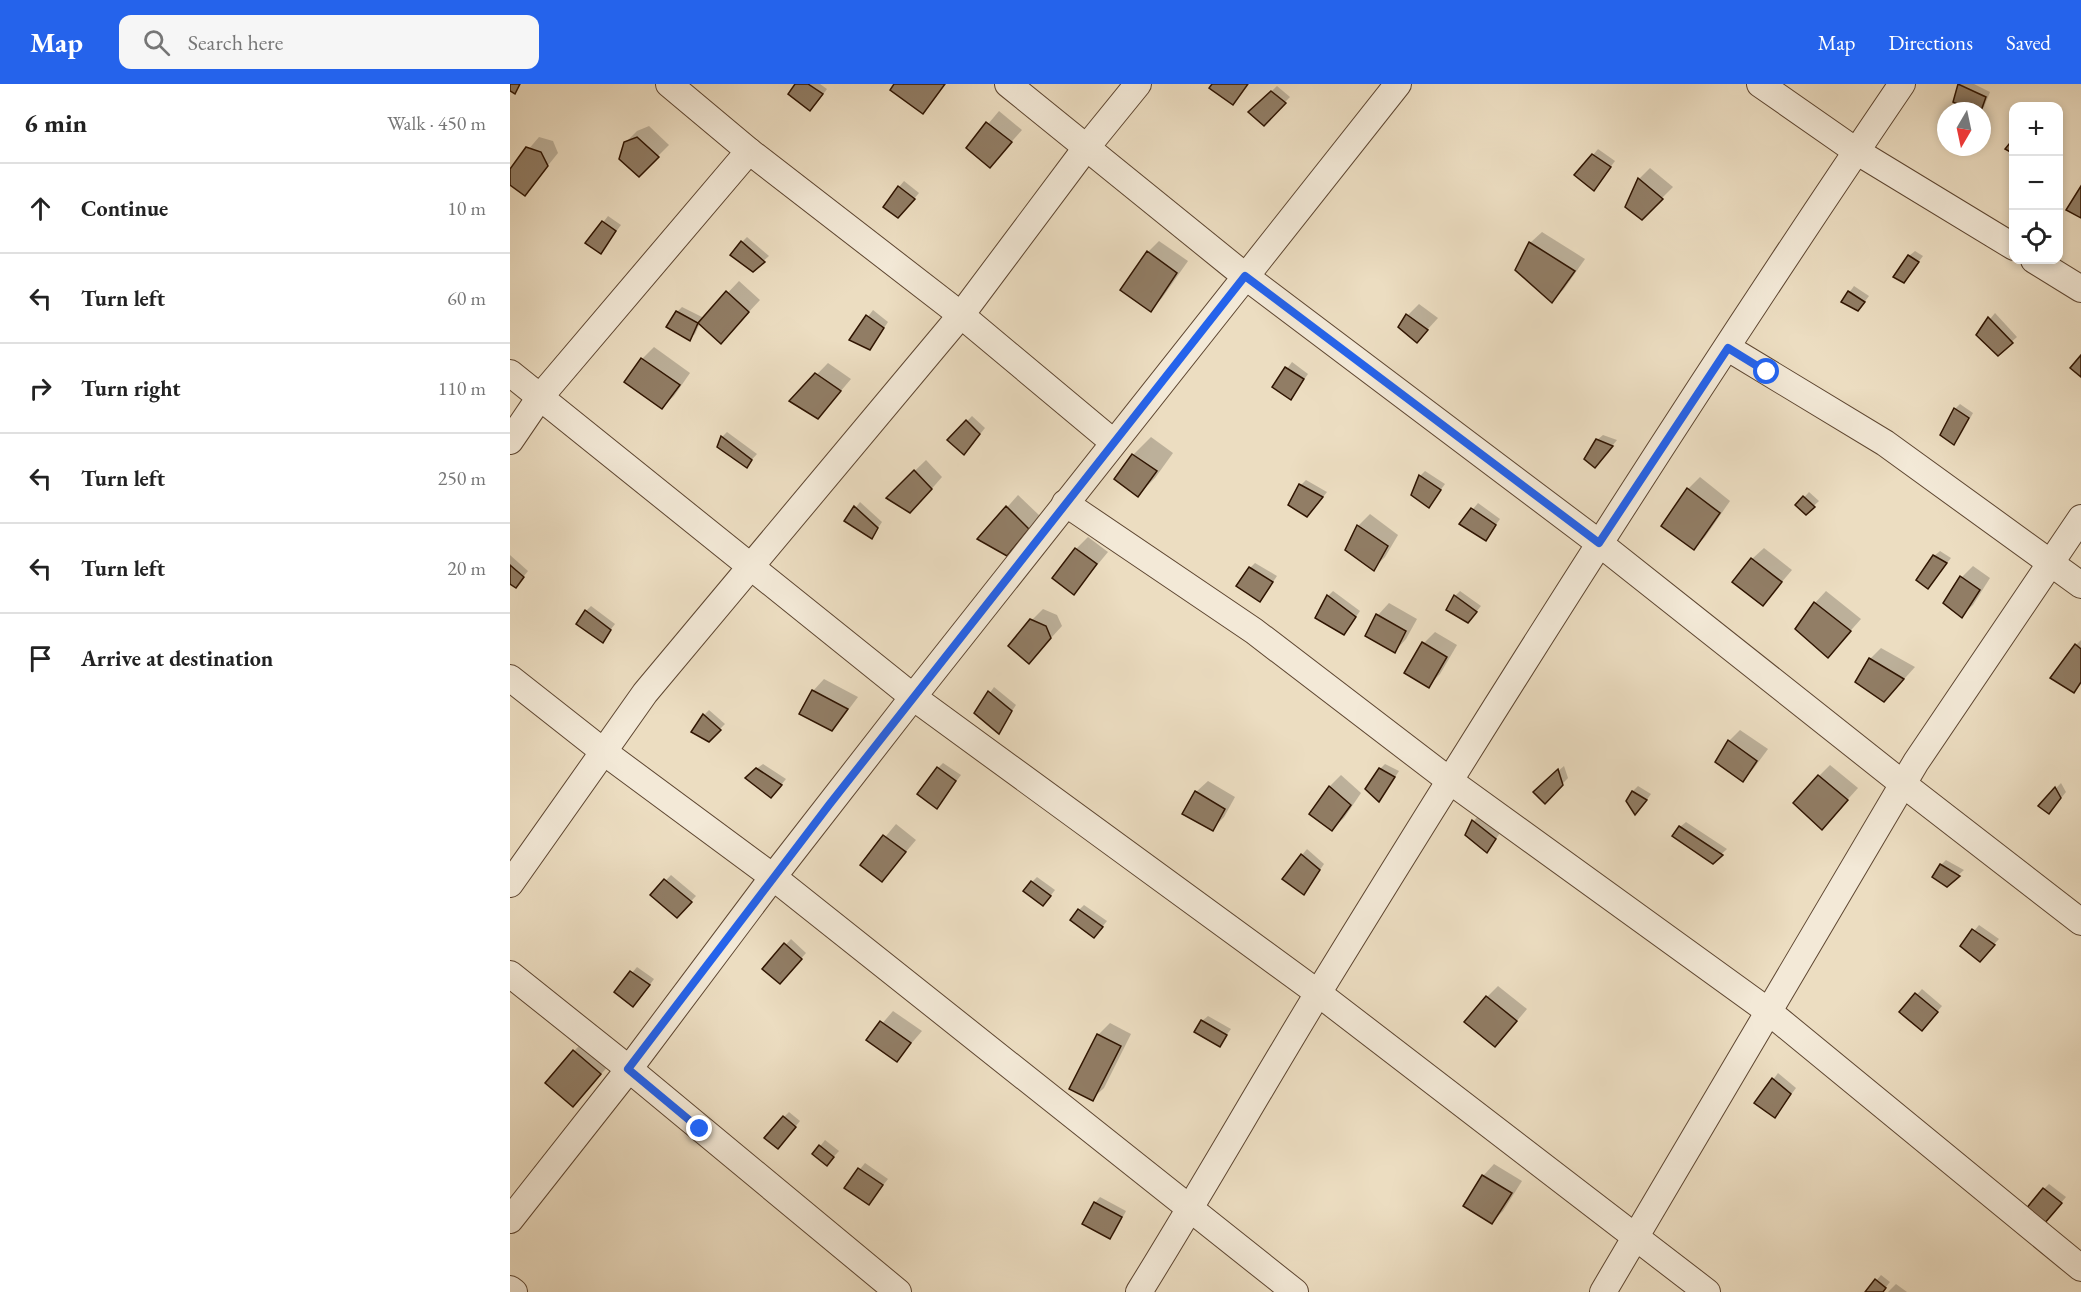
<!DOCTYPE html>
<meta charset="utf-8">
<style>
body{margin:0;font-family:"EB Garamond",serif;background:#f6f6f6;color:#222}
.controls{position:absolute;right:18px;top:18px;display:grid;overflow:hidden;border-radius:12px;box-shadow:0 3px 9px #0003}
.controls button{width:54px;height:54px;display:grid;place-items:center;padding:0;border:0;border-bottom:2px solid #e0e0e0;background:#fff;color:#222;font:30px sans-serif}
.compass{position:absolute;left:1427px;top:18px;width:54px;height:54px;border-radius:50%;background:#fff;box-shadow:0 3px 9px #0003;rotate:189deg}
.stop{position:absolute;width:18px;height:18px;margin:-14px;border:4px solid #2563eb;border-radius:50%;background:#fff}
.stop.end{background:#2563eb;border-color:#fff;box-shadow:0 2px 6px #0008}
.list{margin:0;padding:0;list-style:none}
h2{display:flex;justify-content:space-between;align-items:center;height:78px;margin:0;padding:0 24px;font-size:26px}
h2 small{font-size:20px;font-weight:400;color:#767676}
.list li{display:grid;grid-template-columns:39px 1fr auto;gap:18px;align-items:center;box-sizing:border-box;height:90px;padding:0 24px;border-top:2px solid #e0e0e0}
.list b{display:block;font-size:22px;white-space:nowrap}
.list em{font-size:20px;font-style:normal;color:#767676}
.icon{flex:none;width:33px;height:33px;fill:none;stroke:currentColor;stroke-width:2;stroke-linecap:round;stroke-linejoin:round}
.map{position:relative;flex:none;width:1571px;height:1208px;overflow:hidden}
header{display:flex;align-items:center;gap:36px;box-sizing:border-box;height:84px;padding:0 30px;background:#2563eb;color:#fff}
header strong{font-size:28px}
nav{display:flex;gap:33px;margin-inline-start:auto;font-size:21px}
.search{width:420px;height:54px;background:#f6f6f6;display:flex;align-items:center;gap:15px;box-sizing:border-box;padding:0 21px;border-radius:12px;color:#767676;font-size:22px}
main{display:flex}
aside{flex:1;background:#fff}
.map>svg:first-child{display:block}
</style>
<header>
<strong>Map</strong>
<div class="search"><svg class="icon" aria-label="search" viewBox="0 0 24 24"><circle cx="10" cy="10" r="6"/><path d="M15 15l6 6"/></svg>Search here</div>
<nav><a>Map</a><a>Directions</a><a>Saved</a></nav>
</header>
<main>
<aside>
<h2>6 min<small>Walk · 450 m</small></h2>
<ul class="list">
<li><svg class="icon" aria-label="ahead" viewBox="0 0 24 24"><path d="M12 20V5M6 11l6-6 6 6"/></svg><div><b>Continue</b></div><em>10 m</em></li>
<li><svg class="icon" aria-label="left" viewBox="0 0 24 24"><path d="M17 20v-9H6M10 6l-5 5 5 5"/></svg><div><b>Turn left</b></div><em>60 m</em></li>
<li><svg class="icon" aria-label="right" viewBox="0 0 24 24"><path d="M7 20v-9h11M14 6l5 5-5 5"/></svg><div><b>Turn right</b></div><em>110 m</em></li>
<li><svg class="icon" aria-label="left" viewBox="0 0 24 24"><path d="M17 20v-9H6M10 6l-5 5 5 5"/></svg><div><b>Turn left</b></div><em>250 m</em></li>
<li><svg class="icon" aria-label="left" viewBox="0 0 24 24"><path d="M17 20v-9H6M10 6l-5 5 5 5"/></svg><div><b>Turn left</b></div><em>20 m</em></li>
<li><svg class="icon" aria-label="arrive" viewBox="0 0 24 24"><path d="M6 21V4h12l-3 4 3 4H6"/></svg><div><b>Arrive at destination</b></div></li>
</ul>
</aside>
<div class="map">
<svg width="1571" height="1208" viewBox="0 0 1571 1208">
<rect width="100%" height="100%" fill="#ecddc1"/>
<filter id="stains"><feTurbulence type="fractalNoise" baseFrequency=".00333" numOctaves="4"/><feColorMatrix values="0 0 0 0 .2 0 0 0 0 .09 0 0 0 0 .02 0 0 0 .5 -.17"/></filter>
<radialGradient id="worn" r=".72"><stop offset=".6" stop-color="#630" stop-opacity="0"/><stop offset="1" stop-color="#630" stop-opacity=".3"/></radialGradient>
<g fill="#0003">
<polygon points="287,0 310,0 317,5 306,20"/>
<polygon points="385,0 436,0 412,28"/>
<polygon points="1449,0 1464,0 1480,8 1474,23 1470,27 1466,27 1444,17"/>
<polygon points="767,2 780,13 754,40 740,28"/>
<polygon points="489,27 512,46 480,82 458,64"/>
<polygon points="139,42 159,61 129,91 115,59 127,47"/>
<polygon points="29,53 43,57 48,69 15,110 0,99 0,87"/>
<polygon points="1088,65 1105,77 1084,105 1083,71"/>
<polygon points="1140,84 1163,103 1132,134 1116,123 1129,95"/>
<polygon points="394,97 409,109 394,127 389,103"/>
<polygon points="98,132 111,141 91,168 77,159"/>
<polygon points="1032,148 1075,175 1054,205 1042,217 1007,186 1020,159"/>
<polygon points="237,153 259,172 243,186 232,158"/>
<polygon points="649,157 678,177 652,214 640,226 638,168"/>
<polygon points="1405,167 1413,172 1394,197 1399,172"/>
<polygon points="229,197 250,216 222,246 190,239 185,250 179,255 167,228 172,223 194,234"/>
<polygon points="1344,202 1359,212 1353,220 1333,217"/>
<polygon points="909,220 928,234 907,257 898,231"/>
<polygon points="363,226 378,238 360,265 341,255"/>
<polygon points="1485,229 1507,253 1488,270 1468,250"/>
<polygon points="144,263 180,289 164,312 152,323 116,298 133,274"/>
<polygon points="782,278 798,290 781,314 764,303"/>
<polygon points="318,279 341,295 319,321 282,316"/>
<polygon points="1450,320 1463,329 1449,354 1444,359 1445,325"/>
<polygon points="462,332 475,344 459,364 439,356"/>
<polygon points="217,348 247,370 236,382 212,353"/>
<polygon points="1093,351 1107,356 1090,377 1087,356"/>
<polygon points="641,353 663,369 645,394 628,411 606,395 623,371"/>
<polygon points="416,376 432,393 412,416 378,413"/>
<polygon points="915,387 935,400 919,422 910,392"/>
<polygon points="1190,393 1220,417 1195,453 1184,464 1153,442 1178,405"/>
<polygon points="796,396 817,408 803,426 791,401"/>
<polygon points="1299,408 1309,417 1296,429 1287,421"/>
<polygon points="508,411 530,432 508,458 470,454"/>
<polygon points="350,418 372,438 362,453 336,437"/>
<polygon points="968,419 990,435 976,455 951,440"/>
<polygon points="860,430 888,451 875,473 863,485 837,466 848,442"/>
<polygon points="578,453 598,468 564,509 544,494 566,465"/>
<polygon points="1254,464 1282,486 1253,520 1242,475"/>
<polygon points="1430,467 1441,474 1418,503 1424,472"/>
<polygon points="0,471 18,487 6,502 0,499"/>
<polygon points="745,479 767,492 755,510 740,484"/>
<polygon points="1463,482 1480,494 1463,521 1451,532 1435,519 1452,493"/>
<polygon points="823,507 850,527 839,543 818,512"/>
<polygon points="950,507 971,522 963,532 945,512"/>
<polygon points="1316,507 1351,535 1318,572 1287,545 1305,519"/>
<polygon points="879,519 907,535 896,555 885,567 857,551 868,531"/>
<polygon points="81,522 105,540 92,557 76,527"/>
<polygon points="533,525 547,531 552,542 519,578 521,537"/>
<polygon points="925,548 947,561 930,590 918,602 914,559"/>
<polygon points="1571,556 1571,600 1564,607 1566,561"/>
<polygon points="1371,564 1405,583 1386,604 1360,575"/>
<polygon points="314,595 348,613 333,633 322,645 303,607"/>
<polygon points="484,603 506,621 488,648 466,629"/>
<polygon points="199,626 215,640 199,656 194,631"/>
<polygon points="1230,646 1258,665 1244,684 1233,696 1219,657"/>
<polygon points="433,679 451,691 427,723 428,684"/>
<polygon points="253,680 276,695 267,706 242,688"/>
<polygon points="875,680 889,687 874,710 870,685"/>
<polygon points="1320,681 1348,704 1312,744 1309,692"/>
<polygon points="1054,682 1058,694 1035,718 1030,703"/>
<polygon points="831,691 851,709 834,734 822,745 802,730 820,702"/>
<polygon points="698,697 725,713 714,733 702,745 686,708"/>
<polygon points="1551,699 1556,708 1544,723 1530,721"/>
<polygon points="1128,702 1141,710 1131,724 1123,707"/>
<polygon points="969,731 990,749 982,761 957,751 964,737"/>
<polygon points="1176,738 1217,765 1203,778 1170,743"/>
<polygon points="386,740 406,756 372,796 352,781"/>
<polygon points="797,765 814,780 794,809 792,771"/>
<polygon points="1436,776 1454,786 1437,801 1431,781"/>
<polygon points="161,791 186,812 172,827 142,811"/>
<polygon points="527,793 545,806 538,815 522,798"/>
<polygon points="574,821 597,837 589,847 569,826"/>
<polygon points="1469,841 1489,855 1469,876 1452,862"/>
<polygon points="281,855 296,869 275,893 254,885"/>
<polygon points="127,883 144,895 129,916 106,908"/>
<polygon points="988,902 1017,925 996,950 977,913"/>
<polygon points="1412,905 1432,922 1417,940 1391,928"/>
<polygon points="383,927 412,947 387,976 358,956"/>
<polygon points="698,932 721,945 709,961 692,937"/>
<polygon points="600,939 621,950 594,1004 582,1015 588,951"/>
<polygon points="75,956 102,978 63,1021 64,967"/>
<polygon points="1268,989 1286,1004 1265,1032 1246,1019"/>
<polygon points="279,1028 290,1037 273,1058 274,1033"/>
<polygon points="315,1056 329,1067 317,1080 304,1070"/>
<polygon points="355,1079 378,1095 359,1119 336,1103"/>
<polygon points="984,1080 1012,1097 993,1127 982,1138 955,1121 973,1092"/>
<polygon points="1539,1100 1556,1113 1539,1133 1534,1105"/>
<polygon points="590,1113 616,1127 605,1148 600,1153 585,1119"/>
<polygon points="1371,1191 1380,1198 1372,1208 1357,1208"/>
<polygon points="1386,1200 1397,1208 1378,1208"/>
</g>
<g fill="#917d65" stroke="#2f1401" stroke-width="1.5">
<polygon points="0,0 10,0 5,10 0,7"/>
<polygon points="285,0 298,0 313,10 300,27 278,10"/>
<polygon points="384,0 435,0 413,30 380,6"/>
<polygon points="702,0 738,0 723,21 699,4"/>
<polygon points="1448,0 1476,13 1471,27 1462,27 1443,18"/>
<polygon points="761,7 776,19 754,42 738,28"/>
<polygon points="476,38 502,58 480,84 456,64"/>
<polygon points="127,53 149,73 129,93 109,75 114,58"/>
<polygon points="1504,54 1504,70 1495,65"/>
<polygon points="16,63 31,68 38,82 15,112 0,101 0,85"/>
<polygon points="1082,70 1101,83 1084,107 1064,91"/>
<polygon points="1128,94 1153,115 1132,136 1115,123"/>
<polygon points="388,102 405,115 388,134 373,123"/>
<polygon points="1571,102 1571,134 1556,126"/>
<polygon points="92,137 106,147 91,170 75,159"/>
<polygon points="231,157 255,178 243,188 220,171"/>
<polygon points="1019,158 1065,187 1042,219 1005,186"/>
<polygon points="637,167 667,189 641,228 610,206"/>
<polygon points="1398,171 1409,178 1394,199 1383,193"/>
<polygon points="216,207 239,228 211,260 188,239"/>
<polygon points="1338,207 1355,218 1348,227 1331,218"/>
<polygon points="166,227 188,239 180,257 156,243"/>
<polygon points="896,230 918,246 907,259 888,243"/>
<polygon points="356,231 374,244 360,266 339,256"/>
<polygon points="1478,233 1503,259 1488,272 1466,251"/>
<polygon points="1571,271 1571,293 1560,284"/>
<polygon points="131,274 170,301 152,325 114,298"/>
<polygon points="775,283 794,295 781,316 762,303"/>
<polygon points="305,289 331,307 308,335 279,317"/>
<polygon points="1444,324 1459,334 1444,361 1430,351"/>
<polygon points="456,336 470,350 454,371 437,356"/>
<polygon points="211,352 242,376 237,384 207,363"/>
<polygon points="1086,355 1103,362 1085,384 1074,375"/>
<polygon points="622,370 647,387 628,413 604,395"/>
<polygon points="404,386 422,405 400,429 376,414"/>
<polygon points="909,391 931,406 919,424 901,411"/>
<polygon points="789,400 813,413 797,433 778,421"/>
<polygon points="1177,404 1210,429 1184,466 1151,442"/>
<polygon points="1293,412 1305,423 1296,431 1285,421"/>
<polygon points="344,422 368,444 362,455 334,437"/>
<polygon points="496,422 519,445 497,472 467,455"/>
<polygon points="961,424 986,441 976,457 949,440"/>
<polygon points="847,441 878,462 864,487 835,466"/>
<polygon points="565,464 587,480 564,511 542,494"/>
<polygon points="1423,471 1437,479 1418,505 1406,496"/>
<polygon points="1241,474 1272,498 1253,522 1222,498"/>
<polygon points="0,481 14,493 6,504 0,500"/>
<polygon points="739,483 763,498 750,518 726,502"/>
<polygon points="1450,492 1470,506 1452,534 1433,519"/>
<polygon points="817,511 846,533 834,551 805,534"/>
<polygon points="944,511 967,528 958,539 936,526"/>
<polygon points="1304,518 1341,547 1318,574 1285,545"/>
<polygon points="75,526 101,546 93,559 66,540"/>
<polygon points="866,530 896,547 885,569 855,552"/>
<polygon points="520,535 536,542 541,554 519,580 498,562"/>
<polygon points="912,558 937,573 919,604 894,589"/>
<polygon points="1565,560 1571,565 1571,598 1564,609 1540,594"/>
<polygon points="1359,574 1394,595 1374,618 1345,598"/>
<polygon points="302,606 338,625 322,647 289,630"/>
<polygon points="478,607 502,627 489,650 464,629"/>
<polygon points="193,630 211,646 199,658 181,648"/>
<polygon points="1218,656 1247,677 1233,698 1205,678"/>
<polygon points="427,683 446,697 427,725 407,710"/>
<polygon points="246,684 272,701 261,714 235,694"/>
<polygon points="869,684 885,693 869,718 855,705"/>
<polygon points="1048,685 1053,701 1035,720 1023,708"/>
<polygon points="1308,691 1338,716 1312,746 1283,719"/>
<polygon points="819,702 841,721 822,747 799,730"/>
<polygon points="1545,703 1551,714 1539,730 1528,722"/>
<polygon points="685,707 715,725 703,747 672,730"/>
<polygon points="1122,707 1137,716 1125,731 1116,717"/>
<polygon points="962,736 986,755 977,769 955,751"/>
<polygon points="1169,742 1213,771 1203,780 1162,752"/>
<polygon points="373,751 396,768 372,798 350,781"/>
<polygon points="791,770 810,786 794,811 772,795"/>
<polygon points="1430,780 1450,792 1437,803 1422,793"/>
<polygon points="154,795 182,818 167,834 140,811"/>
<polygon points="521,797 541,812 533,822 513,807"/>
<polygon points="568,825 593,843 584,854 560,836"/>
<polygon points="1462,845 1485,861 1470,878 1450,862"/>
<polygon points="274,859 292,875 270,900 252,885"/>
<polygon points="120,887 140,901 123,923 104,908"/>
<polygon points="1405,909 1428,928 1412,947 1389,928"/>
<polygon points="976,912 1007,937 985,963 954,938"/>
<polygon points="691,936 717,951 710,963 684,948"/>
<polygon points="370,937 401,959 387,978 356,956"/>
<polygon points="587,950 611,962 583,1017 559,1005"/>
<polygon points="63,966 91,990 63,1023 35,999"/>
<polygon points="1262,994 1281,1010 1265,1034 1244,1019"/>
<polygon points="273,1032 286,1043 268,1065 254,1054"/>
<polygon points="309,1061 324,1073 317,1082 302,1070"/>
<polygon points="348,1084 373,1101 359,1121 334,1104"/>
<polygon points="972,1091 1002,1109 982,1140 953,1122"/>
<polygon points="1533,1104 1552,1119 1534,1140 1515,1126"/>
<polygon points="584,1118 612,1133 600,1155 572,1140"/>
<polygon points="1365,1195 1376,1204 1373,1208 1355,1208"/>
</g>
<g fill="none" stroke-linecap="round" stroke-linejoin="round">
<g stroke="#5e4631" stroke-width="28">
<g id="minor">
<polyline points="159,0 239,67 451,231 603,358"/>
<polyline points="498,0 735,192 1089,459 1393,700 1571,838"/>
<polyline points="1250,0 1346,67 1504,163"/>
<polyline points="1524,176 1571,205"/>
<polyline points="1218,264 1375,359 1571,501"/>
<polyline points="0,289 403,613 808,909 1197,1208"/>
<polyline points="0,357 30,313 239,67"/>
<polyline points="555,419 744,547 940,697 1258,927 1571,1184"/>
<polyline points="0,594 94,668 263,793 785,1208"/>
<polyline points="0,800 135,609 451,231 576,64 628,0"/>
<polyline points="0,890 119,985 388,1208"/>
<polyline points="0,1136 119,985 263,793 403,613 888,0"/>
<polyline points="0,1205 4,1208"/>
<path d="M629,1208C691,1108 749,1006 810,906C998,600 1190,297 1392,0"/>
<polyline points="1093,1208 1406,678 1571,434"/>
</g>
</g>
<use href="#minor" stroke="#f3e9d7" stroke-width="26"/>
</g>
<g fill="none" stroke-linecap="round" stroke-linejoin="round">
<polyline stroke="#2563eb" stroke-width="8" points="190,1045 118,985 319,721 735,192 1089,459 1218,264 1257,288"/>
</g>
<rect width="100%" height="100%" filter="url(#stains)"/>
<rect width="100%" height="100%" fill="url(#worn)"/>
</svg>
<div class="controls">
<button>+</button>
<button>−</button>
<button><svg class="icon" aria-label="locate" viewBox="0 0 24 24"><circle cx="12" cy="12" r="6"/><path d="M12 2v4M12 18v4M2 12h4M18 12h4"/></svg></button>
</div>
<svg class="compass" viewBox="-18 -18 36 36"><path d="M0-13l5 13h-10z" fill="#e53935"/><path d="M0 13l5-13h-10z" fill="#767676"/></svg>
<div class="stop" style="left:1257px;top:288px"></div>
<div class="stop end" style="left:190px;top:1045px"></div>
</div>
</main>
